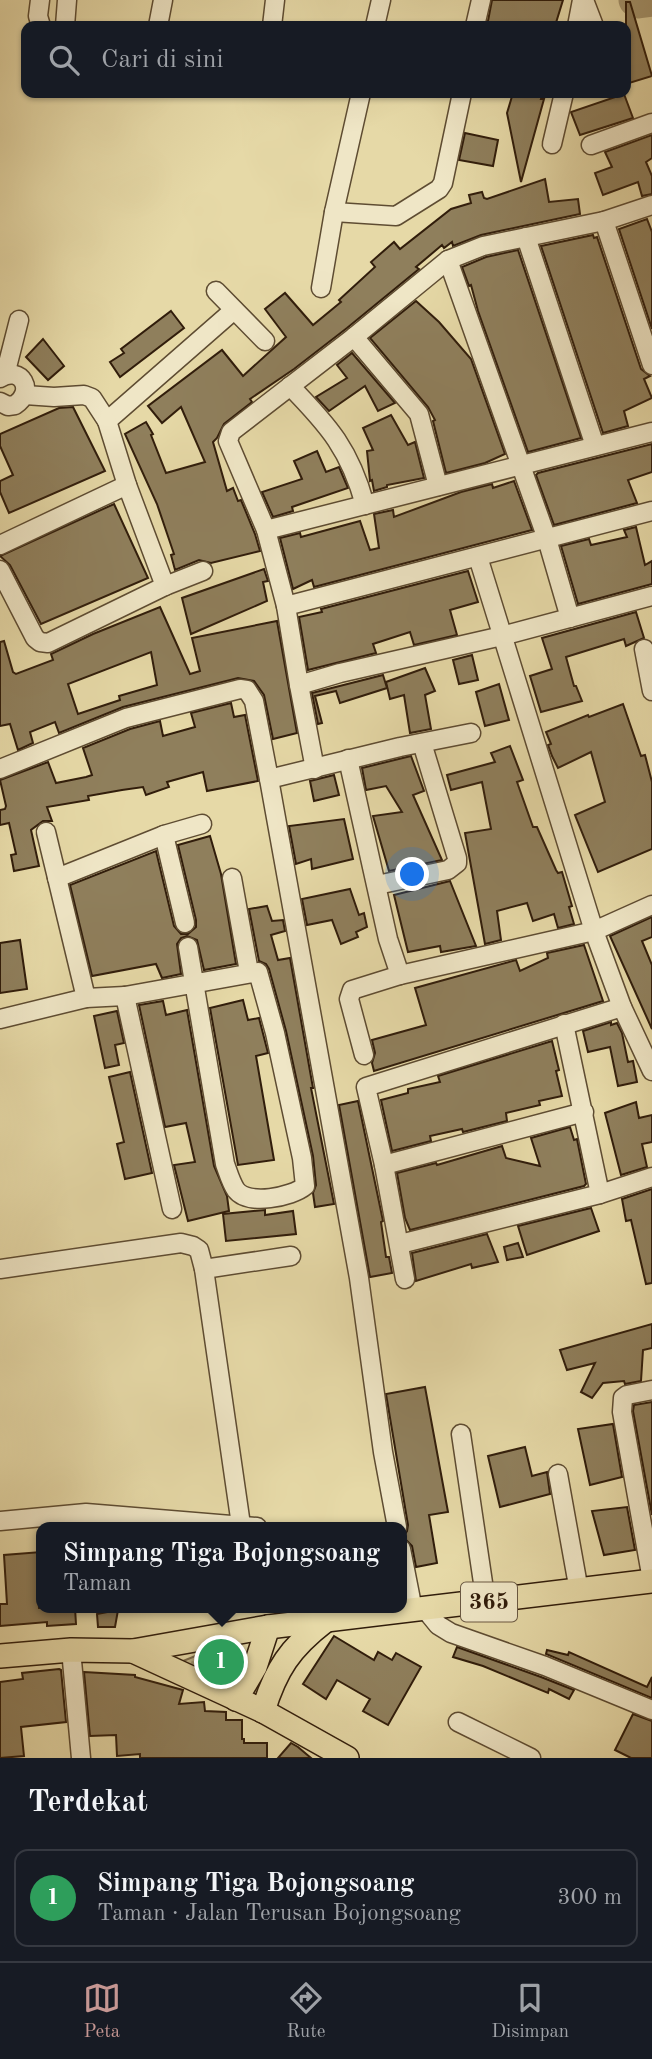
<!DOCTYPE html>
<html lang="id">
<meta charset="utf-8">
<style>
body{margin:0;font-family:"Old Standard TT",serif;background:#242831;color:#f1f3f6}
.you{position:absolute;left:413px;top:875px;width:24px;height:24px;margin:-18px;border:5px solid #fff;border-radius:50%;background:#1a73e8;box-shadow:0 0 0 10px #1a73e833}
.badge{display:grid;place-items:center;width:46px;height:46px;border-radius:50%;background:#c59692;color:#fff;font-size:23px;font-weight:700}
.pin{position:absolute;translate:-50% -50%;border:4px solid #fff;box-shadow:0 2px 7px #0006}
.popup{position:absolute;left:36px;top:1522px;width:371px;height:91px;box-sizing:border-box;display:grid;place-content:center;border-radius:14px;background:#171b24;filter:drop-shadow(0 2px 5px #0005);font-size:23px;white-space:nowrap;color:#9ea1a6}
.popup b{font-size:26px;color:#f1f3f6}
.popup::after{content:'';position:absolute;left:50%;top:100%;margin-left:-14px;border:14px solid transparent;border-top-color:#171b24}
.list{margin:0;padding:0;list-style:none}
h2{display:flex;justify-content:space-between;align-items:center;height:91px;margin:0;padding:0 28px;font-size:30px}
h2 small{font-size:23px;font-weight:400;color:#9ea1a6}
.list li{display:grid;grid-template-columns:46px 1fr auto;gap:21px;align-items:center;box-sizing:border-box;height:98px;margin:0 14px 14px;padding:0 14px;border:2px solid #363941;border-radius:14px}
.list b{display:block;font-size:26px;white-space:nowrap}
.list p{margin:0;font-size:23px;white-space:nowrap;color:#9ea1a6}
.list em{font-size:23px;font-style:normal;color:#9ea1a6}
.icon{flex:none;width:38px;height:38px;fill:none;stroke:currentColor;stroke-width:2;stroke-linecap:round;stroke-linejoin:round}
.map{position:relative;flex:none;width:652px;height:1758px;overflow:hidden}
.search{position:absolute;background:#171b24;box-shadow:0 2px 5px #0004;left:21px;right:21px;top:21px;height:77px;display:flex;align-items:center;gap:18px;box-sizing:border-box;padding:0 24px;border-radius:14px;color:#9ea1a6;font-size:26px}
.sheet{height:203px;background:#171b24}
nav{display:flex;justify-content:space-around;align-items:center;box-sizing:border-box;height:98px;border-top:2px solid #363941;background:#171b24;font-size:19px;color:#9ea1a6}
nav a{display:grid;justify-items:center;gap:4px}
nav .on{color:#c59692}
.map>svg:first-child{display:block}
</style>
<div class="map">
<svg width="652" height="1758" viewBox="0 0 652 1758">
<defs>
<pattern id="park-dots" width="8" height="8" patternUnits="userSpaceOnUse" patternTransform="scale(1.75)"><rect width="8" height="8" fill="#c7b98c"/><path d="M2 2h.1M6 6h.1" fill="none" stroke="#ab9f77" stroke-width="1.8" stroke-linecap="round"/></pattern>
</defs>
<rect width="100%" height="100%" fill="#e6d9a7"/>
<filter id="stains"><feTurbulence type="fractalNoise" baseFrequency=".00286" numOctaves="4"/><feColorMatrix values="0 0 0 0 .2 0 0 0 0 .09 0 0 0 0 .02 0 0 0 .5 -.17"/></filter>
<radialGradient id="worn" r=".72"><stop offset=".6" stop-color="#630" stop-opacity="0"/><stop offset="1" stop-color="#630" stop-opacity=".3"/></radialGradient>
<polygon fill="url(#park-dots)" stroke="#7c6b4c" stroke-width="2" points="215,1648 239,1652 243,1664 236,1678 227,1686 200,1673 183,1661"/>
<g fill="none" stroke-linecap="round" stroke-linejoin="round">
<polyline stroke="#a89972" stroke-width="33" points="635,0 638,2 652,0"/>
</g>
<g fill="#8f7f5c" stroke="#311d0b" stroke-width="2" fill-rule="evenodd">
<polygon points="492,0 563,0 555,26 487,26"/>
<polygon points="626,2 630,2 652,76 626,84"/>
<polygon points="513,93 543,93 541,99 544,99 521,182 507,113"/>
<polygon points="624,94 633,118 580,135 571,112"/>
<polygon points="465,133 498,140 493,166 459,160"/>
<polygon points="652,135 652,158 646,162 652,176 652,194 642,196 638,182 603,195 595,173 612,167 605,152"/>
<polygon points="545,179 549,202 578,199 580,214 481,235 453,246 452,242 444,248 442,245 416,267 419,269 347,328 294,369 250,399 252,402 224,424 217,438 213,442 227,491 233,488 238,501 241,500 255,534 260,551 211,563 199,560 175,570 171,555 174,554 157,504 125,434 146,422 153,434 151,435 166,473 205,462 181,407 162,423 148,406 222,350 243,376 286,337 265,309 285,293 313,325 341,302 339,300 375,267 371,262 394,242 400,249 451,209 471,203 469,195 482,192 484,198 487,199"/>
<polygon points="647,219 652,232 652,329 619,229"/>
<polygon points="593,235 594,238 597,237 641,369 650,376 644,379 652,398 624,411 628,426 603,433 541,246"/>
<polygon points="518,250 581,438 528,452 478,311 471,285 469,286 462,267 486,257"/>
<polygon points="416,301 439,322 471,359 505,454 485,463 446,473 433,421 435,420 428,407 370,338"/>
<polygon points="171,311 184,328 120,377 110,362 124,353 121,349"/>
<polygon points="43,339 64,366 48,380 26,357"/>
<polygon points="352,353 395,403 378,411 365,386 329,411 316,397 347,378 337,365"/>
<polygon points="73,407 105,471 9,513 0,492 0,481 13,475 0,446 0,434 59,408"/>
<polygon points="391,415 408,445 415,442 424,478 387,485 387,487 374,491 372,480 370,481 367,451 373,450 363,428"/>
<polygon points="652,444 652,472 628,480 637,503 554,525 536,475 538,473"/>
<polygon points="317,451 326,472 339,467 348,488 292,507 293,511 273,517 262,492 302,479 294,461"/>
<polygon points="514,481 532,530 314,587 312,580 293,589 280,538 300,533 301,537 360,521 370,550 379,548 374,514 393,510 394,517 461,492 492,484 493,488"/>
<polygon points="114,504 148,578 41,624 10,565 0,556"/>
<polygon points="636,527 645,565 652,561 652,584 578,604 561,546 589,539 591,545 627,537 624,530"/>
<polygon points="264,569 268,581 263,582 267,601 191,634 182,598"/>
<polygon points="468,571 478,602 450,610 457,635 414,645 410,632 373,644 376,653 308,670 299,617 322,612 321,609"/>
<path d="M160,607L190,674L200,671L192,638L277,621L297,733L273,739L264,695L254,681L238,678L123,707L59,733L55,722L30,732L33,743L18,750L10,724L0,726V642L4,641L13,672L16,674L53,660L51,654L93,634ZM151,652L157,685L119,696L120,700L78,714L68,684Z"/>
<polygon points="636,612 644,638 626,646 624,639 566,657 574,686 576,686 582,701 541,712 530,676 552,669 542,638"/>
<polygon points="472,655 478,680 459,684 453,660"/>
<polygon points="425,668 435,691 425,695 431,729 410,733 404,695 390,699 386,682"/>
<polygon points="383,675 387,688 340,703 336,691 315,696 322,723 318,724 312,693"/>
<polygon points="499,684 509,720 485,726 476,692"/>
<polygon points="231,703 234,717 245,715 258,781 207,791 203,772 167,782 169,787 146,795 143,787 122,790 88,796 89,800 47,807 52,821 43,821 31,830 39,866 14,871 11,855 16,854 9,823 0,825 0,810 5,809 6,806 0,780 48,762 56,783 86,777 92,775 83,748 130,729 160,721 163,736 195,727 191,713"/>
<polygon points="623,704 641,756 645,755 652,782 652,849 598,872 575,815 605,802 591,752 558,768 552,756 548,745 551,744 546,732 588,715 589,717"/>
<polygon points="510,746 523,780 517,782 533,827 537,827 556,870 558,873 562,872 572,906 569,907 574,924 558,928 554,914 533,921 527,903 497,911 501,940 485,944 465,833 491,829 482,782 451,790 447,775 495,762 491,753"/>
<polygon points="411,756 424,791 413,795 442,860 389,871 373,816 402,812 386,786 366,790 362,768"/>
<polygon points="334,775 339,795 314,801 310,781"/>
<polygon points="344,819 353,859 312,869 311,859 296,864 289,826"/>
<polygon points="210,836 221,874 236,964 204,970 197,940 187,936 181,938 177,944 181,974 162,978 156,964 92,976 70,885 156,851 174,926 181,934 188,934 196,927 196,920 178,845"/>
<polygon points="450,881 476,946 441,952 440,946 408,952 394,895"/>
<polygon points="350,889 359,915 364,913 367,927 356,932 358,937 341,944 332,920 307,925 302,899"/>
<polygon points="267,906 272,921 283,920 285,931 271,935 278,960 290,958 313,1088 311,1088 334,1204 315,1207 313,1193 316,1185 313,1156 286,1031 269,969 266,964 259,961 249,909"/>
<polygon points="652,917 652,937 642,941 652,965 652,1029 610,936"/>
<polygon points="20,940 27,989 0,993 0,943"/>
<polygon points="584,945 603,1001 374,1071 372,1063 375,1053 372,1040 426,1025 415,988 516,960 520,971 548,958 547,953"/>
<polygon points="243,1000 248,1020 259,1018 268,1053 256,1056 274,1160 238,1165 210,1008"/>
<polygon points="163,1001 166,1015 187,1010 214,1166 227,1196 229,1211 188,1221 174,1165 195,1162 186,1123 165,1127 139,1005"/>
<polygon points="117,1011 124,1043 115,1045 119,1065 105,1068 94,1016"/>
<polygon points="611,1022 611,1025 617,1023 622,1033 628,1062 633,1061 637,1082 618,1086 610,1047 588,1052 583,1031"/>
<polygon points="552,1041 559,1070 556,1071 562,1096 539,1101 540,1105 506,1113 507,1121 463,1132 462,1129 430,1136 431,1141 392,1151 381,1100 408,1093 408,1089 440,1082 438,1076"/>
<polygon points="130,1072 152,1173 125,1179 117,1144 124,1142 109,1077"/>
<polygon points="358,1101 383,1221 381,1222 386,1257 389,1257 392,1273 370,1277 339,1105"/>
<polygon points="636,1102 639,1118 652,1115 652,1142 642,1144 647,1167 621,1175 605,1113"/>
<polygon points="570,1127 574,1140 577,1139 586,1184 584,1186 410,1230 405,1218 397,1173 436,1163 437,1165 502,1146 506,1158 540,1166 531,1138"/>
<polygon points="652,1189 652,1283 646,1284 631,1220 626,1221 622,1199"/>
<polygon points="591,1208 599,1231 527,1255 518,1226"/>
<polygon points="265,1210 265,1215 293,1211 296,1234 226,1241 223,1214"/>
<polygon points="487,1234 498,1262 472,1268 471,1264 416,1281 412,1253"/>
<polygon points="518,1243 523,1257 507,1260 504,1247"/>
<polygon points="652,1324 652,1348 643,1350 641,1381 625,1384 624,1381 603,1383 592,1398 581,1392 595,1363 567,1370 560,1350"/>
<polygon points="425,1387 448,1512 429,1515 437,1563 416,1567 412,1546 403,1537 407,1531 408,1525 386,1394"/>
<polygon points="652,1402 652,1515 633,1411 634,1405"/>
<polygon points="613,1424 622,1477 590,1485 578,1429"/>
<polygon points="525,1447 532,1476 547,1472 550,1494 500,1507 488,1456"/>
<polygon points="627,1507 635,1550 604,1555 592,1511"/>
<polygon points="41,1552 41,1578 37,1579 39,1608 75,1608 76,1624 47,1626 47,1622 0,1626 0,1604 7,1604 4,1555"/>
<polygon points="118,1610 115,1627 98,1627 97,1614"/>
<polygon points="334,1636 374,1660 378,1652 392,1660 396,1653 421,1667 388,1725 363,1711 370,1699 337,1680 326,1699 303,1684"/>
<polygon points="457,1647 541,1677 574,1690 569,1699 549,1689 548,1693 483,1666 453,1657"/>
<polygon points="547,1650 568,1655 569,1652 647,1687 652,1677 652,1698 546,1654"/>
<polygon points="59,1669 61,1670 66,1722 21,1727 24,1756 0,1758 0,1682 23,1679 22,1673"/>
<polygon points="84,1672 135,1675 135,1677 183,1690 179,1704 204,1702 205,1711 226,1712 226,1720 242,1720 242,1739 244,1739 244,1743 267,1743 267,1758 140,1758 140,1754 117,1756 116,1735 90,1736"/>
<polygon points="633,1714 652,1721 652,1758 631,1758 615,1750"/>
<polygon points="291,1743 298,1747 311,1758 278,1758"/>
</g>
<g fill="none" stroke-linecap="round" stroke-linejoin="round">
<g stroke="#5e4c32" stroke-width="21">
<g id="minor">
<polyline points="40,0 38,16 41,26"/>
<polyline points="584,0 594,26"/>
<polyline points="65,26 67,0"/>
<polyline points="158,26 163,0"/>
<polyline points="272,26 275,0"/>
<polyline points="375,26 381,0"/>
<polyline points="475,26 481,0"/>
<polyline points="577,26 582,0"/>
<polyline points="552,144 564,93"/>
<polyline points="591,145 652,123"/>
<polyline points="334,212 396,216 439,189 443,183 462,93"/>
<polyline points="604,221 652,365"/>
<polyline points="526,237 595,446"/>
<polyline points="448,260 547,539 570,618"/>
<polyline points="321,288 334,212 361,93"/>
<polyline points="216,291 265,341"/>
<polyline points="354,337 419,414 438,486"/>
<polyline points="5,375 19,320"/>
<path d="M0,378C21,365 36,391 15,405L8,406L0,402"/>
<path d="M290,386C329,426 350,450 365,505"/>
<polyline points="25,395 54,397 84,395 92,398 107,421 234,310"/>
<polyline points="127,485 165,586"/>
<polyline points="652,511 286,606 299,685 340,673 502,636 652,596"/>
<polyline points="266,530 652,432"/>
<polyline points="0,545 127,485 107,421"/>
<polyline points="478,557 594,931 652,905"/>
<polyline points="0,570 35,638 40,642 48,643 165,586 203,571"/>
<polyline points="286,606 266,530 228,441 231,432 354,337 448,260 483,246 604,221 652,205"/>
<polyline points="644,649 652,691"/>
<polyline points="299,685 315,769"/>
<polyline points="348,759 388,939 400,975 594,931 622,1007 652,1071"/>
<polyline points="0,769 126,718 240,689 247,690 254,701 269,779 400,747 471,733"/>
<polyline points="269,779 359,1278 383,1452 397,1527"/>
<polyline points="46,832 86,998"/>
<polyline points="164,835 202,824"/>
<polyline points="57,878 164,835 185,923"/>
<polyline points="232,878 249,972"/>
<polyline points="377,885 448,870 457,863 457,858 422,743"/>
<polyline points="125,996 172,1209"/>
<path d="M0,1019L86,998L125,996L258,972L275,1033L302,1158L305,1186C292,1197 248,1206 236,1190C231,1183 228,1172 225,1164L188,947"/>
<polyline points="364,1055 349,999 352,990 400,975"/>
<polyline points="384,1165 584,1112"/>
<polyline points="600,1194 652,1177"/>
<polyline points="400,1244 600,1194 564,1024"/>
<polyline points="0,1269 181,1243 193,1246 199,1250 204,1269 241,1525"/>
<polyline points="204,1269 291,1256"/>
<polyline points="405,1279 384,1165 366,1087 622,1007"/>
<polyline points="652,1390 627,1395 623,1398 622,1412 652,1580"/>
<polyline points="461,1434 486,1603"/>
<polyline points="558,1474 579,1591"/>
<polyline points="0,1521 86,1513 257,1527"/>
<polyline points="401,1549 413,1610"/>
<polyline points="425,1609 438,1625 451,1633 545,1666 652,1710"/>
<polyline points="71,1650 81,1758"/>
<polyline points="458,1722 531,1758"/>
</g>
</g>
<g stroke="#311d0b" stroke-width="26">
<g id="major">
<polyline points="133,1651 263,1711 347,1758"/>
<polyline points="0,1656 71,1650 133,1651 268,1627 652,1581"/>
<polyline points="236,1699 255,1667 268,1627"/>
<path d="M263,1711C276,1669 290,1648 325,1621"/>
</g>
</g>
<use href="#minor" stroke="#efe6c6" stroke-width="18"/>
<use href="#major" stroke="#e6d9a7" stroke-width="23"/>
</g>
<g text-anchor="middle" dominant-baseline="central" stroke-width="6" stroke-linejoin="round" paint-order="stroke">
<rect fill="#efe6c6" stroke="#6a5943" stroke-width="2" x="461" y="1582.5" width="56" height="39" rx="5"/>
<g font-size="23" font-weight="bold" fill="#311d0b">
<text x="489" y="1602">365</text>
</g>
</g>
<rect width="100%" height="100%" filter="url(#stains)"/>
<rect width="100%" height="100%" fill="url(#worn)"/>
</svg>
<div class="you"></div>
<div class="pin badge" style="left:221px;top:1662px;background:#2e9e5b">1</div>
<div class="popup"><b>Simpang Tiga Bojongsoang</b>Taman</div>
<div class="search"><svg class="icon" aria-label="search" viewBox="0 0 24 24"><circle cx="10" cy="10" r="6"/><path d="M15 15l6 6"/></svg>Cari di sini</div>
</div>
<section class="sheet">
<h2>Terdekat<small></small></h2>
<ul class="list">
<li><span class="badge" style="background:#2e9e5b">1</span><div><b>Simpang Tiga Bojongsoang</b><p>Taman · Jalan Terusan Bojongsoang</p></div><em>300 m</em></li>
</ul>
</section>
<nav>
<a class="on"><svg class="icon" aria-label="map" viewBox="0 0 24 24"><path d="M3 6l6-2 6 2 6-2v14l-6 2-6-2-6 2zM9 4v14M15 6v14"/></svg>Peta</a>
<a><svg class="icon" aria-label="directions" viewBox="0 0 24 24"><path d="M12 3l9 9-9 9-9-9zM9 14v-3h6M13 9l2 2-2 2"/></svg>Rute</a>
<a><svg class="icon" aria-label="saved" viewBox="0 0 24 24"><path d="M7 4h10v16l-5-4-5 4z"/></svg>Disimpan</a>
</nav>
